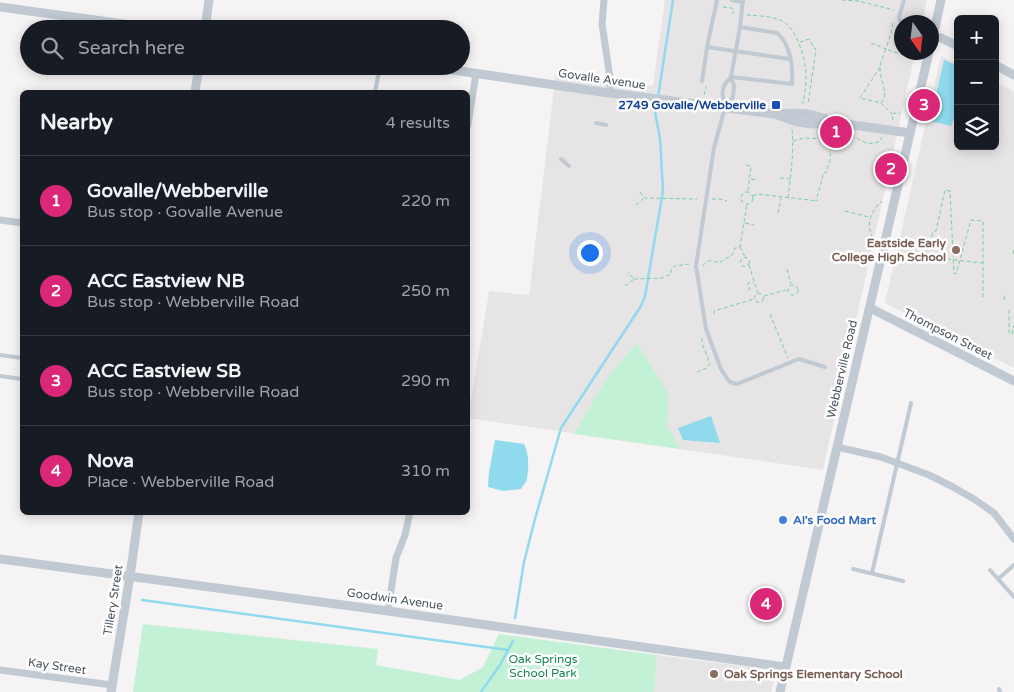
<!DOCTYPE html>
<meta charset="utf-8">
<style>
body{margin:0;font-family:"Varela Round",sans-serif;background:#242831;color:#f1f3f6}
.controls{position:absolute;right:15px;top:15px;display:grid;overflow:hidden;border-radius:8px;box-shadow:0 2px 12px #0003}
.controls button{width:45px;height:45px;display:grid;place-items:center;padding:0;border:0;border-bottom:1px solid #363941;background:#171b24;color:#f1f3f6;font:25px sans-serif}
.compass{position:absolute;left:894px;top:15px;width:45px;height:45px;border-radius:50%;background:#171b24;box-shadow:0 2px 12px #0003;rotate:166deg}
.you{position:absolute;left:589px;top:252px;width:18px;height:18px;margin:-12px;border:4px solid #fff;border-radius:50%;background:#1a73e8;box-shadow:0 0 0 8px #1a73e833}
.badge{display:grid;place-items:center;width:32px;height:32px;border-radius:50%;background:#db2777;color:#fff;font-size:16px;font-weight:700}
.pin{position:absolute;translate:-50% -50%;border:2px solid #fff;box-shadow:0 1px 5px #0006}
.list{margin:0;padding:0;list-style:none}
h2{display:flex;justify-content:space-between;align-items:center;height:65px;margin:0;padding:0 20px;font-size:21px}
h2 small{font-size:16px;font-weight:400;color:#9ea1a6}
.list li{display:grid;grid-template-columns:32px 1fr auto;gap:15px;align-items:center;box-sizing:border-box;height:90px;padding:0 20px;border-top:1px solid #363941}
.list b{display:block;font-size:19px;white-space:nowrap}
.list p{margin:0;font-size:16px;white-space:nowrap;color:#9ea1a6}
.list em{font-size:16px;font-style:normal;color:#9ea1a6}
.icon{flex:none;width:28px;height:28px;fill:none;stroke:currentColor;stroke-width:2;stroke-linecap:round;stroke-linejoin:round}
.map{position:relative;flex:none;width:1014px;height:692px;overflow:hidden}
.search{position:absolute;background:#171b24;box-shadow:0 2px 12px #0003;left:20px;top:20px;width:450px;height:55px;display:flex;align-items:center;gap:12px;box-sizing:border-box;padding:0 18px;border-radius:28px;color:#9ea1a6;font-size:19px}
.panel{position:absolute;background:#171b24;box-shadow:0 2px 12px #0003;left:20px;top:90px;width:450px;height:425px;border-radius:8px}
.map>svg:first-child{display:block}
</style>
<div class="map">
<svg width="1014" height="692" viewBox="0 0 1014 692">
<rect width="100%" height="100%" fill="#f5f3f3"/>
<g fill="#e6e4e5">
<polygon points="665,0 927,0 922,22 902,22 902,52 915,53 823,470 468,418 489,291 529,295 556,73 653,86"/>
<polygon points="941,56 958,64 958,146 995,146 995,82 1014,91 1014,368 885,303"/>
<polygon points="657,655 771,670 775,678 771,692 654,692"/>
</g>
<g fill="#c3f1d5">
<polygon points="637,343 669,395 667,426 680,449 574,434 607,378"/>
<polygon points="143,624 378,649 376,665 460,680 483,667 499,634 657,655 654,692 133,692"/>
</g>
<g fill="#90daee">
<polygon points="944,60 958,66 958,107 951,126 930,121"/>
<polygon points="711,416 720,443 683,440 678,428"/>
<path d="M495,440L524,444C529,453 529,468 527,478C527,482 523,485 521,489L503,491L488,487L489,472Z"/>
</g>
<g fill="none" stroke-linecap="round" stroke-linejoin="round">
<g stroke="#90daee" stroke-width="2.5">
<polyline points="658,97 673,0"/>
<polyline points="142,600 508,650"/>
<polyline points="515,618 524,562 535,519 561,428 641,306 645,296 663,191 660,138 655,112 657,102"/>
<polyline points="481,692 500,665 513,641"/>
</g>
<g stroke="#7ad0a6" stroke-width="1" stroke-dasharray="4 2.5" stroke-linecap="butt">
<polyline points="842,0 859,1 894,10"/>
<polyline points="723,7 732,8 733,10 733,14"/>
<path d="M747,15C758,16 772,16 782,21C798,29 807,63 806,80C806,88 804,96 803,104"/>
<polyline points="800,42 809,39 814,48 816,49 808,104"/>
<polyline points="871,43 886,49 891,33 893,22"/>
<path d="M880,67L860,98L881,103C890,93 879,80 880,68C880,62 884,55 886,49L914,59"/>
<polyline points="704,95 706,86"/>
<polyline points="881,103 892,114"/>
<polyline points="893,120 892,114 896,113 900,113"/>
<path d="M857,138C865,144 871,145 880,141L882,137"/>
<polyline points="793,141 804,138 831,139 830,160 826,173 824,172 816,201"/>
<polyline points="746,165 751,166 748,191"/>
<polyline points="780,178 790,179"/>
<polyline points="751,179 757,180"/>
<circle cx="747" cy="198" r="6"/>
<polyline points="640,192 644,198 697,199"/>
<polyline points="753,196 757,194 818,201"/>
<path d="M788,198C791,174 794,152 792,129"/>
<polyline points="712,199 720,199 727,201"/>
<polyline points="636,205 643,199"/>
<polyline points="845,211 869,217"/>
<polyline points="778,213 781,198"/>
<polyline points="745,223 754,225"/>
<path d="M873,238C865,226 871,210 882,201"/>
<polyline points="740,247 745,257"/>
<polyline points="1013,254 1014,248"/>
<circle cx="745" cy="262" r="4.5"/>
<polyline points="749,265 758,294"/>
<path d="M703,266C707,259 713,260 719,263L733,254L735,248L740,247L747,204"/>
<polyline points="787,269 791,284"/>
<polyline points="634,279 662,278 671,274 671,269 675,266 689,264 690,266"/>
<circle cx="793" cy="290" r="5"/>
<polyline points="625,286 634,279 628,272"/>
<polyline points="748,290 750,289 748,283 753,282"/>
<circle cx="759" cy="298" r="4.5"/>
<polyline points="764,296 786,290"/>
<path d="M983,297V221L971,220L956,274L954,273L950,191L945,190L936,231L933,232L926,256C945,259 964,261 983,263"/>
<polyline points="1004,300 1005,293"/>
<polyline points="1009,310 1009,333 1012,334 1014,325"/>
<polyline points="714,314 714,311 754,299"/>
<polyline points="770,314 788,358"/>
<polyline points="697,372 707,368 710,364 702,343 702,337"/>
</g>
<g stroke="#c1cad2" stroke-width="4">
<polyline points="732,0 743,2"/>
<polyline points="743,0 740,27 731,77 734,86 733,97 725,107 714,148 696,266 706,329 721,369 726,377 730,382 737,384 799,359 825,367"/>
<polyline points="902,27 899,17 904,0"/>
<polyline points="707,47 790,59"/>
<path d="M731,77L792,84C793,66 791,45 777,33L740,27"/>
<polyline points="702,81 707,47 717,0"/>
<polyline points="375,92 380,66"/>
<path d="M725,106C721,92 721,87 731,77"/>
<polyline points="596,123 606,125"/>
<polyline points="561,159 569,166"/>
<polyline points="0,355 22,358"/>
<polyline points="0,376 22,379"/>
<polyline points="853,569 903,581"/>
<polyline points="990,570 1014,597"/>
<polyline points="872,573 911,403"/>
<polyline points="998,579 1014,565"/>
<polyline points="999,689 1000,692"/>
</g>
<g stroke="#c1cad2" stroke-width="7">
<polyline points="604,0 602,24 610,78 610,93"/>
<polyline points="468,125 476,73"/>
<polyline points="0,220 22,223"/>
<polyline points="837,447 881,457 929,475 953,487 974,499 994,513 1014,539"/>
<polyline points="388,611 396,558 405,535 410,512"/>
<polyline points="0,670 112,685"/>
</g>
<g stroke="#c1cad2" stroke-width="9">
<polyline points="0,7 160,29"/>
<polyline points="205,29 209,0"/>
<polyline points="933,36 941,38 958,46"/>
<polyline points="932,41 941,0"/>
<polyline points="995,65 1014,75"/>
<polyline points="426,66 602,92 775,114 797,122 813,124 832,122 910,133"/>
<polyline points="195,92 199,66"/>
<path d="M780,114C802,112 810,113 831,121"/>
<polyline points="870,308 1014,381"/>
<polyline points="0,559 388,611 785,667"/>
<polyline points="111,692 130,576 139,512"/>
<polyline points="780,692 929,52"/>
</g>
</g>
<rect fill="#1a4fb4" stroke="#fff" stroke-width="2" x="771" y="100" width="10" height="10" rx="2.5"/>
<g fill="#8d6e63" stroke="#fff" stroke-width="2">
<circle cx="956" cy="250" r="5"/>
<circle cx="714" cy="674" r="5"/>
</g>
<circle fill="#3f7fe0" stroke="#fff" stroke-width="2" cx="783" cy="520" r="5"/>
<g text-anchor="middle" dominant-baseline="central" stroke-width="5" stroke-linejoin="round" paint-order="stroke">
<g font-size="12" fill="#4a5661" stroke="#fff">
<text transform="translate(602 79) rotate(8)">Govalle Avenue</text>
<text transform="translate(948 334) rotate(27)">Thompson Street</text>
<text transform="translate(842 369) rotate(-77)">Webberville Road</text>
<text transform="translate(395 599) rotate(8)">Goodwin Avenue</text>
<text transform="translate(113 600) rotate(-81)">Tillery Street</text>
<text transform="translate(57 666) rotate(8)">Kay Street</text>
</g>
<g font-size="12" font-weight="bold" fill="#164399" stroke="#fff" text-anchor="end">
<text x="766" y="105">2749 Govalle/Webberville</text>
</g>
<g font-size="12" font-weight="bold" fill="#785e54" stroke="#fff" text-anchor="end">
<text x="946" y="243">Eastside Early<tspan x="946" dy="14">College High School</tspan></text>
<text x="724" y="674" text-anchor="start">Oak Springs Elementary School</text>
</g>
<g font-size="12" font-weight="bold" fill="#366cbe" stroke="#fff" text-anchor="start">
<text x="793" y="520">Al’s Food Mart</text>
</g>
<g font-size="12" fill="#17864f" stroke="#fff">
<text x="543" y="659">Oak Springs<tspan x="543" dy="14">School Park</tspan></text>
</g>
</g>
</svg>
<div class="controls">
<button>+</button>
<button>−</button>
<button><svg class="icon" aria-label="layers" viewBox="0 0 24 24"><path d="M12 4l9 5-9 5-9-5zM3 14l9 5 9-5"/></svg></button>
</div>
<svg class="compass" viewBox="-18 -18 36 36"><path d="M0-13l5 13h-10z" fill="#e53935"/><path d="M0 13l5-13h-10z" fill="#9ea1a6"/></svg>
<div class="you"></div>
<div class="pin badge" style="left:836px;top:132px">1</div>
<div class="pin badge" style="left:891px;top:169px">2</div>
<div class="pin badge" style="left:924px;top:105px">3</div>
<div class="pin badge" style="left:766px;top:604px">4</div>
<div class="search"><svg class="icon" aria-label="search" viewBox="0 0 24 24"><circle cx="10" cy="10" r="6"/><path d="M15 15l6 6"/></svg>Search here</div>
<section class="panel">
<h2>Nearby<small>4 results</small></h2>
<ul class="list">
<li><span class="badge">1</span><div><b>Govalle/Webberville</b><p>Bus stop · Govalle Avenue</p></div><em>220 m</em></li>
<li><span class="badge">2</span><div><b>ACC Eastview NB</b><p>Bus stop · Webberville Road</p></div><em>250 m</em></li>
<li><span class="badge">3</span><div><b>ACC Eastview SB</b><p>Bus stop · Webberville Road</p></div><em>290 m</em></li>
<li><span class="badge">4</span><div><b>Nova</b><p>Place · Webberville Road</p></div><em>310 m</em></li>
</ul>
</section>
</div>
